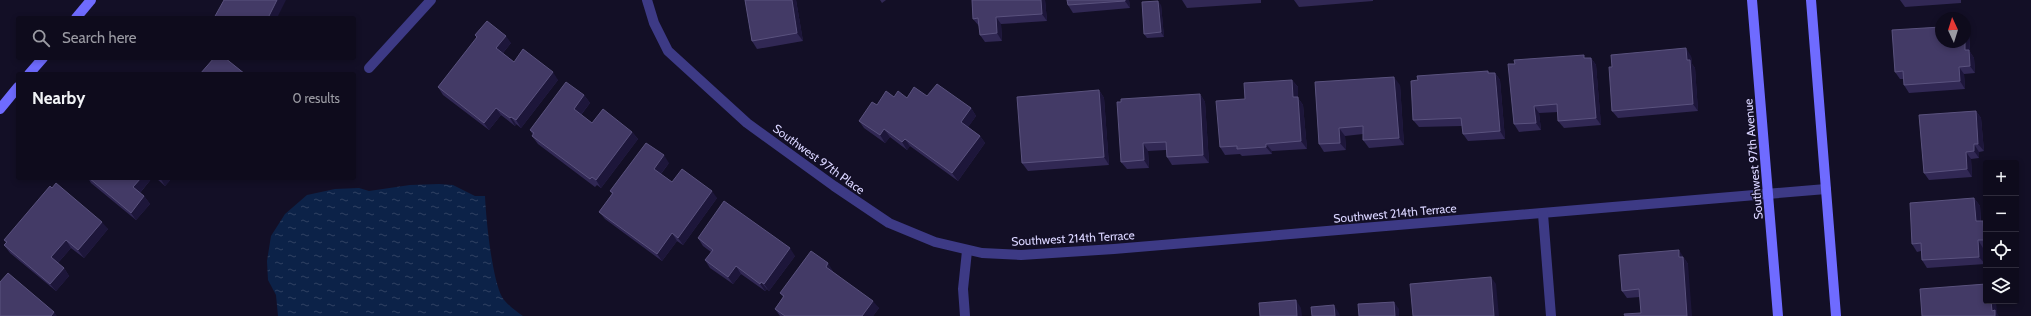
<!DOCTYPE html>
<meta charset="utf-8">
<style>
body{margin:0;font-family:Cabin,sans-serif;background:#171425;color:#f1f3f6}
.controls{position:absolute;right:12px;bottom:12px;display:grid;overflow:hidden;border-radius:4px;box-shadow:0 2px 6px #0003}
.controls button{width:36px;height:36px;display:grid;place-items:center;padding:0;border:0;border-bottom:1px solid #2e2b3b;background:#0e0b1c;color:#f1f3f6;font:20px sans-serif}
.compass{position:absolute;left:1935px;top:12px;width:36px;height:36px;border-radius:50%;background:#0e0b1c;box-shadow:0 2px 6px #0003;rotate:356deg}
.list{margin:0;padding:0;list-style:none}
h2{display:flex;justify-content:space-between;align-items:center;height:52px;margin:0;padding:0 16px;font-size:17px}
h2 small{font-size:13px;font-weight:400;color:#9b9ba3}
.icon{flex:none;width:22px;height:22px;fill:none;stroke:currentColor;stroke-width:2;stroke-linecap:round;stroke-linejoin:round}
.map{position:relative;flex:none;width:2031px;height:316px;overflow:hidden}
.search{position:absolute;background:#0e0b1c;box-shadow:0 2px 6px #0003;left:16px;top:16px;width:340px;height:44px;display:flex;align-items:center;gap:10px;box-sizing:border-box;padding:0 14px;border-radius:4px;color:#9b9ba3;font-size:15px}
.panel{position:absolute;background:#0e0b1c;box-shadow:0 2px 6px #0003;left:16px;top:72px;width:340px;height:108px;border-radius:4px}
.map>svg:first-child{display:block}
</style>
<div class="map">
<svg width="2031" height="316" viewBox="0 0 2031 316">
<defs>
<pattern id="water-ripples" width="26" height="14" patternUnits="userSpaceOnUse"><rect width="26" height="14" fill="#0c2248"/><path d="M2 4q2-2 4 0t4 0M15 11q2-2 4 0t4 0" fill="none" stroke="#2f4163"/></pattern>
</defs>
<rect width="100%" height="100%" fill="#130f26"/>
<path fill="url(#water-ripples)" d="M439,184L453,185L475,196H485C486,220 492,278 502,297C507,305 516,311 523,316H278L276,295L268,280L267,261L271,236L285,214L307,195L335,189L359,188L369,191L410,185Z"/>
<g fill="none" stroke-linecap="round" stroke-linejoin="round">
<g stroke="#3d3a85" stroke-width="10">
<polyline points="647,0 654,23 668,51 747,123 834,186 889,223 935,242 982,253 1021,255 1114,249 1826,189"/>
<polyline points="369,68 431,0"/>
<polyline points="1543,214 1551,316"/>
<polyline points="965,316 963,289 967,251"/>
</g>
<g stroke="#6f6bff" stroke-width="10">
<polyline points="1752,0 1778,316"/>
<polyline points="1811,0 1836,316"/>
<polyline points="76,18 91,0"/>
<polyline points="29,74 43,58"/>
<polyline points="0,109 18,87"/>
</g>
</g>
<g fill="#312854">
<polygon points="745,0 796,0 803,41 757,49 752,41"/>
<polygon points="880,0 886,0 882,3"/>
<polygon points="972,0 1045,0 1047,21 1001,24 1002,41 985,42 980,35 979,26 973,19"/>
<polygon points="1129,0 1130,8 1073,13 1068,5"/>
<polygon points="1182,0 1261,0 1261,3 1187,8"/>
<polygon points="1294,0 1373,0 1373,1 1299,7"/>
<polygon points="1900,0 1961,0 1961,3 1905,7"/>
<polygon points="1161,5 1164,37 1147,38 1144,34"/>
<polygon points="1969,33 1970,52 1974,58 1975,73 1964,74 1965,89 1909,93 1904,85 1904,79 1900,79 1895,72"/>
<polygon points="475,35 511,43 503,53 514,62 558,80 521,128 516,124 515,126 501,115 489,130 443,95 438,87 477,38"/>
<polygon points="1691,56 1692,64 1695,68 1698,111 1618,118 1612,111"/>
<polygon points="1591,58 1596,65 1601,125 1564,128 1558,121 1558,112 1539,113 1541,130 1519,132 1514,124 1515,64"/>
<polygon points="1488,71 1489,73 1495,73 1500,80 1505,139 1468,141 1463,134 1462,126 1419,127 1413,120 1418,80"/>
<polygon points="1292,80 1298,87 1298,98 1303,105 1307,149 1272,151 1272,154 1242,156 1240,154 1225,155 1220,147 1245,99"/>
<polygon points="1315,82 1400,85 1404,145 1369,148 1363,140 1363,134 1345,136 1346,150 1324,152 1319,144"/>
<polygon points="1099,90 1104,98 1109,165 1028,171 1022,163"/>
<polygon points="1200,94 1205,102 1209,163 1172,165 1167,157 1166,150 1148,151 1149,168 1127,169 1121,162"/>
<polygon points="584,95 590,103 581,115 592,123 632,132 638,139 601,188 597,185 595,187 538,144 532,136 533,135 530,130"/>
<polygon points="927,96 971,108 976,116 968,127 980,136 985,143 958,181 910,146 907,150 890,137 885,143 864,128 859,121 877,105 894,97 907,98"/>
<polygon points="1976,111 1981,118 1984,151 1979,152 1979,158 1971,159 1972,177 1929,180 1924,173"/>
<polygon points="669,163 661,174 672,182 717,198 683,245 677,241 662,261 605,219 599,212 612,194 610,191"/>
<polygon points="88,178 152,178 140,193 144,196 150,204 136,220 91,183"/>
<polygon points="156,178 172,178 165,186"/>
<polygon points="52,188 108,229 84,258 71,248 58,263 64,268 69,276 56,291 10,253 4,245 6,243 4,240"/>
<polygon points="1974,198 1980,206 1981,221 1986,226 1986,248 1983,248 1985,264 1927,268 1922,260 1921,251 1917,252 1912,244"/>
<polygon points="698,238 795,256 769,291 767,289 765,291 741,274 733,284 710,268 705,260 711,252 703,246"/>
<polygon points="1684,258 1688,264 1641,313 1640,297 1627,298 1622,291"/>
<polygon points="833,271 833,272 879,308 873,316 780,316 775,309 783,297 780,293"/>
</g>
<g fill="#1d163a">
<polygon points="277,0 286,0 277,18 268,18"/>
<polygon points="792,0 796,0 803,41 797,33"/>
<polygon points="1041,0 1045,0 1047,21 1042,14"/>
<polygon points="1125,0 1129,0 1130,8 1125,1"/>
<polygon points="1158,1 1161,5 1164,37 1161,32"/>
<polygon points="996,17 1001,24 1002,41 997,33"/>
<polygon points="1965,27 1969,33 1970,52 1974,58 1975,73 1970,66 1965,50"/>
<polygon points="506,36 511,43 501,55 496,48"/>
<polygon points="1686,48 1691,56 1692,64 1695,68 1698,111 1693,104 1687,60"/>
<polygon points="1591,58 1596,65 1601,125 1596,118"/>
<polygon points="1959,67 1964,74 1965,89 1960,81"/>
<polygon points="553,72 558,80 521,128 516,120"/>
<polygon points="1495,73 1500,80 1505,139 1500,131"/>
<polygon points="1394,77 1400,85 1404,145 1399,138"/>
<polygon points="1292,80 1298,87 1298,98 1303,105 1307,149 1301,141 1293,97"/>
<polygon points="1099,90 1104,98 1109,165 1104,157"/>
<polygon points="1200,94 1205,102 1209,163 1203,155"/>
<polygon points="584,95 590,103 579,117 574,109"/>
<polygon points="1534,106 1539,113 1541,130 1536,123"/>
<polygon points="496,108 501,115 489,130 484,123"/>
<polygon points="971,108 976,116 966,130 961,122"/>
<polygon points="1976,111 1981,118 1984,151 1978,144"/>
<polygon points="511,117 516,124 515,126 510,118"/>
<polygon points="1339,128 1345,136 1346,150 1340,143"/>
<polygon points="884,129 890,137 885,143 880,135"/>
<polygon points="632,132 638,139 601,188 596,180"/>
<polygon points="980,136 985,143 958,181 952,173"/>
<polygon points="905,139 910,146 907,150 902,142"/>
<polygon points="1143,143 1148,151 1149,168 1144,160"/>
<polygon points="1266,144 1272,151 1272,154 1266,147"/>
<polygon points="1974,144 1979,152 1979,158 1974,151"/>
<polygon points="1966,152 1971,159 1972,177 1967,169"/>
<polygon points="664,155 669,163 659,176 654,169"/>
<polygon points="141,178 152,178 138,195 133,187"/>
<polygon points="160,178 172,178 165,186"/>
<polygon points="712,191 717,198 683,245 678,238"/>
<polygon points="144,196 150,204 136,220 131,213"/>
<polygon points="1974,198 1980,206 1981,229 1976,221"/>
<polygon points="1983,221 1986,226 1986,243 1984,240"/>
<polygon points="102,222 108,229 84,258 78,250"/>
<polygon points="672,233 677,241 662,261 657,254"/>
<polygon points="66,240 71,248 56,265 51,257"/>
<polygon points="1978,240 1983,248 1985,264 1979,257"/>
<polygon points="790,248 795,256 769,291 764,284"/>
<polygon points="1679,250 1688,264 1692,316 1687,316"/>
<polygon points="828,263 833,271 831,274 826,267"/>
<polygon points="736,266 741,274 733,284 728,277"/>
<polygon points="64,268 69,276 56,291 50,284"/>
<polygon points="1491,277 1496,284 1499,316 1494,316"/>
<polygon points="761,282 767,289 765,291 760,284"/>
<polygon points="1296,300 1301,308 1302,316 1297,316"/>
<polygon points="873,301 879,308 873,316 862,316"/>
<polygon points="1991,301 1996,301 1997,313 1999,316 1995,316 1992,311"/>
<polygon points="1394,302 1399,309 1399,316 1395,316"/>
<polygon points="1334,305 1339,313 1340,316 1335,316"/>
<polygon points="54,312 57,316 51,316"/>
</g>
<g fill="#433a66" stroke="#5a527e">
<polygon points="224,0 277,0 268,18 214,18"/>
<polygon points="745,0 792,0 797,33 752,41"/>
<polygon points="972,0 1041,0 1042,14 996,17 997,33 980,35 978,18 973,19"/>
<polygon points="1067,0 1125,0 1125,1 1068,5"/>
<polygon points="1158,1 1161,32 1144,34 1142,2"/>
<polygon points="487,21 506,36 496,48 514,62 523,49 553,72 516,120 511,117 510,118 496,108 484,123 438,87 477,37 475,35"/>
<polygon points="1941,27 1941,42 1965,42 1965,50 1969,50 1970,66 1959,67 1960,81 1904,85 1903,71 1895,72 1892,30"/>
<polygon points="1686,48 1687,60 1690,60 1693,104 1612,111 1609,67 1612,67 1611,55"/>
<polygon points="1584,55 1584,58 1591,58 1596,118 1558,121 1557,104 1534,106 1536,123 1514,124 1508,64 1515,64 1514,60"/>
<polygon points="214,58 225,58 245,74 200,74"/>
<polygon points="1488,71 1488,73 1495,73 1500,131 1463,134 1461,118 1413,120 1411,81 1418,80 1417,76"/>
<polygon points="1394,77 1399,138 1363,140 1363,126 1339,128 1340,143 1319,144 1315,82"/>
<polygon points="1292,80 1293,97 1298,97 1301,141 1266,144 1266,147 1237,149 1237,146 1220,147 1216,101 1245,99 1244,83"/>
<polygon points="566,82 584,95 574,109 592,123 603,109 632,132 596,180 592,177 590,179 532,136 534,133 530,130"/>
<polygon points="937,84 971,108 961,122 980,136 952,173 905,139 902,142 884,129 880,135 859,121 872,102 877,105 886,91 894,97 898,91 907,98 914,87 927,96"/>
<polygon points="1099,90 1104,157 1022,163 1017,97"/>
<polygon points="1200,94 1203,155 1167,157 1166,142 1143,143 1144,160 1121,162 1117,102 1121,102 1121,99"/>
<polygon points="1976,111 1978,144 1974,144 1974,151 1966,152 1967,169 1924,173 1919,115"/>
<polygon points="646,143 664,155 654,169 672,182 682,169 712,191 678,238 672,233 657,254 599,212 613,193 610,191"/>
<polygon points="89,178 141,178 133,187 144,196 131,213"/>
<polygon points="56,183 102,222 78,250 66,240 51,257 64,268 50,284 4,245 7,242 4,240 50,186 52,188"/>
<polygon points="1974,198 1976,221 1983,221 1984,240 1978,240 1979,257 1922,260 1921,243 1912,244 1910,203"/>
<polygon points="724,201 790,248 764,284 761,282 760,284 736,266 728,277 705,260 713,250 698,238"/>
<polygon points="1679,250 1679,257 1683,257 1687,316 1625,316 1624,314 1641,313 1639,289 1622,291 1619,255"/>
<polygon points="811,251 828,263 826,267 873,301 862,316 785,316 775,309 784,296 780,293"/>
<polygon points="8,273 54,312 51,316 0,316 0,282"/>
<polygon points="1491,277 1494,316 1413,316 1410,284"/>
<polygon points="1986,284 1986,301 1991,301 1992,311 1995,310 1995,316 1922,316 1920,289"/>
<polygon points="1296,300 1297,316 1260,316 1259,303"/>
<polygon points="1394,302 1395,316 1359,316 1358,304"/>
<polygon points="1334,305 1335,316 1312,316 1311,307"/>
</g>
<g text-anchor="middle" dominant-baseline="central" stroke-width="3" stroke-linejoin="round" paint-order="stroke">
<g font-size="12" fill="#d9d4ff" stroke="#130f26">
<text transform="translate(819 159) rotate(36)">Southwest 97th Place</text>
<text transform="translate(1753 159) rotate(-95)">Southwest 97th Avenue</text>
<text transform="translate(1395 213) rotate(-5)">Southwest 214th Terrace</text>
<text transform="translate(1073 238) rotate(-3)">Southwest 214th Terrace</text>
</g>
</g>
</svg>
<div class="controls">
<button>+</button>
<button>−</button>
<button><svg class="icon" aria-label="locate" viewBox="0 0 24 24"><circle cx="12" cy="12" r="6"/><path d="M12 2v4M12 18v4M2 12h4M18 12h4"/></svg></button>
<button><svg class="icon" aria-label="layers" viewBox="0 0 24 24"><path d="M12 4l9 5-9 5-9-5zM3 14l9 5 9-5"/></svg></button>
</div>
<svg class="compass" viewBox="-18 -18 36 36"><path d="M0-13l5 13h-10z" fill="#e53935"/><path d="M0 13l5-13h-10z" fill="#9b9ba3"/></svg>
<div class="search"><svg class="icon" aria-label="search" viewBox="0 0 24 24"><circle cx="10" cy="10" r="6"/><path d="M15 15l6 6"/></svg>Search here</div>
<section class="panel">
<h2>Nearby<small>0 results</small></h2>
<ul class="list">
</ul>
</section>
</div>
